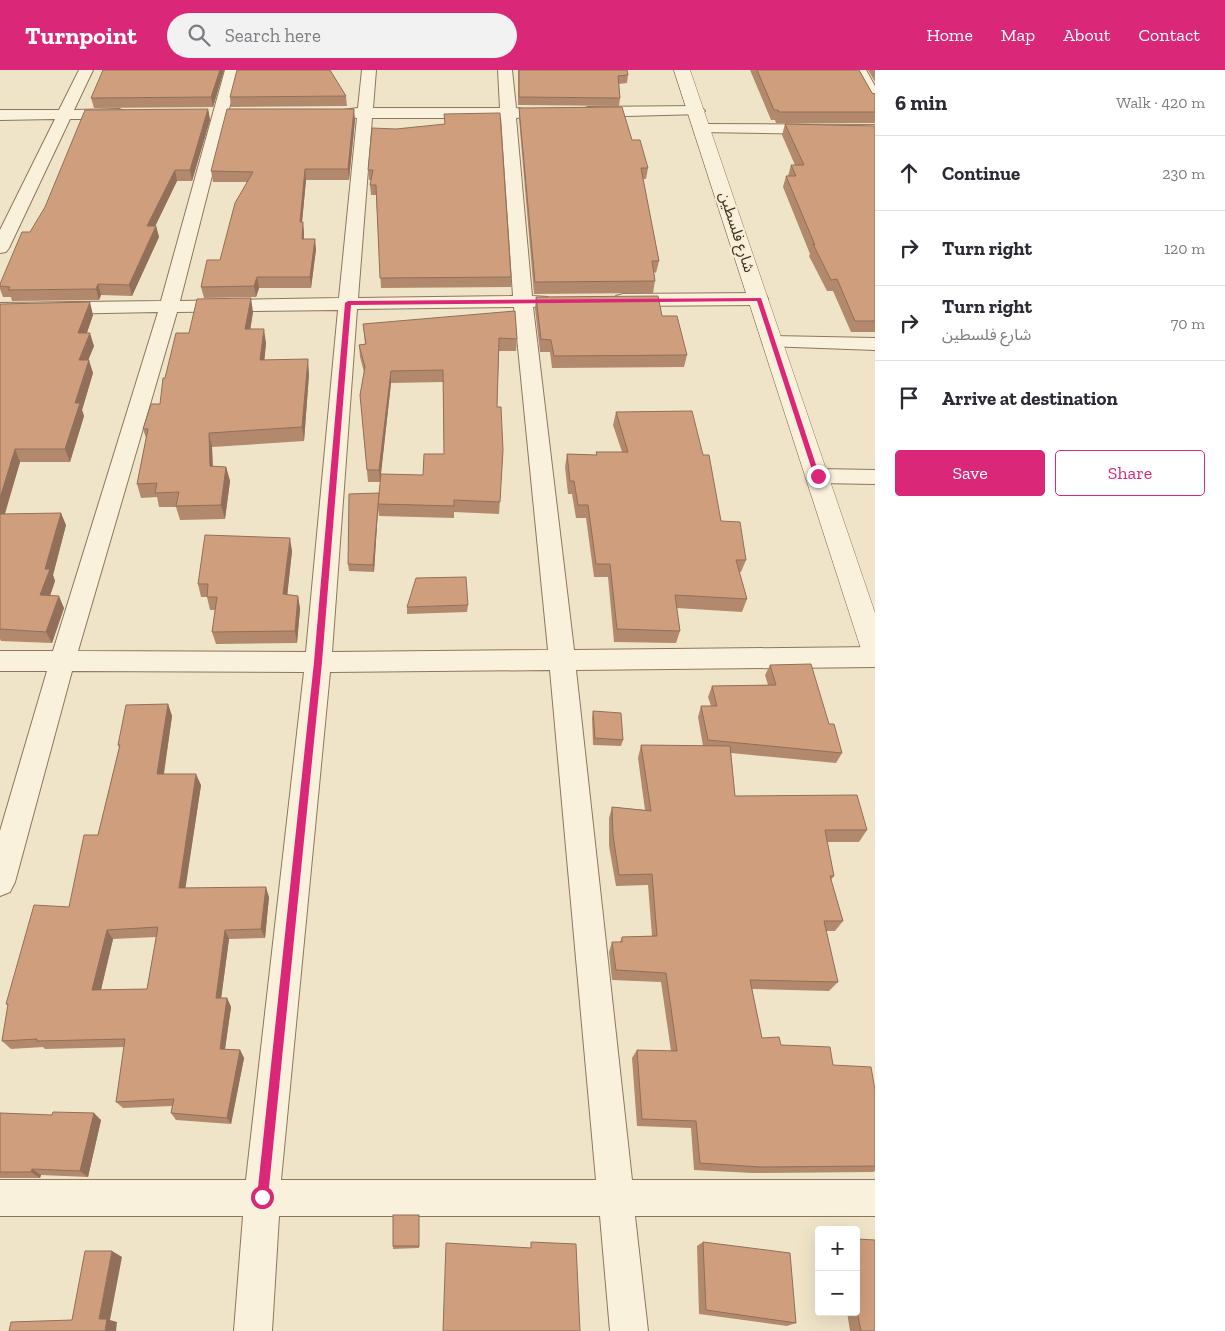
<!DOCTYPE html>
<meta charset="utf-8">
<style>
body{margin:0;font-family:"Zilla Slab","Noto Sans Arabic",serif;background:#f2f2f3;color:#2b2b33}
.controls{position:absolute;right:15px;bottom:15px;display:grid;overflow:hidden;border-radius:5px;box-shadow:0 5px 20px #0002}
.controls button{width:45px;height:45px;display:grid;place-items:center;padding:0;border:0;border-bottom:1px solid #e1e1e2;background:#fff;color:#2b2b33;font:25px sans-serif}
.stop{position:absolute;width:15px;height:15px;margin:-11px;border:4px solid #db2777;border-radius:50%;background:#fff}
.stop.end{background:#db2777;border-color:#fff;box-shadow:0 1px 5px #0008}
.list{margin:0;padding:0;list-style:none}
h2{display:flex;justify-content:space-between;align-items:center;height:65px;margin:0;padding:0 20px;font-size:21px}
h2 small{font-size:16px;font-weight:400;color:#7c7c81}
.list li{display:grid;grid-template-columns:32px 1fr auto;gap:15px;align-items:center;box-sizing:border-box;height:75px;padding:0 20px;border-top:1px solid #e1e1e2}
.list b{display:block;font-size:19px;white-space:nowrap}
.list p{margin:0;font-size:16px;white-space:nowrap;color:#7c7c81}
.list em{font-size:16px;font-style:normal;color:#7c7c81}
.actions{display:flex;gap:10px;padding:15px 20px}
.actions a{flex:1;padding:11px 0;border:1px solid #db2777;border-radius:5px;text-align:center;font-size:18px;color:#db2777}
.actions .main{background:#db2777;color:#fff}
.icon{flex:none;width:28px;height:28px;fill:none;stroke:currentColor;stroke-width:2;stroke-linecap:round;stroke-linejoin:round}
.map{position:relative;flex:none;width:875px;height:1261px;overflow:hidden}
header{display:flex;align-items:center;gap:30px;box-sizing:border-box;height:70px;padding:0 25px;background:#db2777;color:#fff}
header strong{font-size:24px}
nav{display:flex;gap:28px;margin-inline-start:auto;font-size:18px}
.search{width:350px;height:45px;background:#f2f2f3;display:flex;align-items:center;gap:12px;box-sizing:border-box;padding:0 18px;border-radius:28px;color:#7c7c81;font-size:19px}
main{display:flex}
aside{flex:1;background:#fff}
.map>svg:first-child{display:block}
</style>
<header>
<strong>Turnpoint</strong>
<div class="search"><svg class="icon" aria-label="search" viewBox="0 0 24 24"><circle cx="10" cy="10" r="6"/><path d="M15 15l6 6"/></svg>Search here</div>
<nav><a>Home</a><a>Map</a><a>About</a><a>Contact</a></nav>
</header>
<main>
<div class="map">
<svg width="875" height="1261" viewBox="0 0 875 1261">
<rect width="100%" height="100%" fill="#f0e4c8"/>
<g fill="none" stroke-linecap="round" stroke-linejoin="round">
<g stroke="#8d765c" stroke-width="2">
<g id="minor">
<polygon points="79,0 93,0 74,40 119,39 124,41 127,44 124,47 119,49 70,49 9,178 6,182 0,183 0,160 55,49 0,50 0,40 59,40"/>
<path d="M225,0H239L180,231L339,228L357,48L343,46L340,43L343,40L358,38L362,0H376L373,38H500L498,0H512L516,38L532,40L535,43L532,46L516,48L532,226L548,227L550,231L548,235L533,237L574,580L875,577V597L576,600L632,1110H875V1146H635L648,1261H610L600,1146H279L272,1261H234L243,1146H0V1110H246L304,602L72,601L15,812L10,822L0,826V761L47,601H0V581H53L158,242L0,245V233L161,231ZM372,48H501L513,226L358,228ZM514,237L548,580L332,582L357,239ZM338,240L306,582L78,581L177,242ZM550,600L596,1110H281L330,602Z"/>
<polygon points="852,0 866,0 875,16 875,34 870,33 868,30"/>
<polygon points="697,36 702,38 705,41 702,44 588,47 583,45 580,42 583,39 588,37"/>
<polygon points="703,54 875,55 875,65 698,62 695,59 698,56"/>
<polygon points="759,223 766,225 768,229 766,233 759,235 623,236 616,234 614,230 616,226 623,224"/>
<polygon points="773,266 875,268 875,280 766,276 763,272 766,268"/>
<polygon points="818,399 875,400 875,414 818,413 810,411 807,406 810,401"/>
</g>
</g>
<g stroke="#8d765c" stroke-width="1">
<polygon id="tertiary" points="674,0 690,0 875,543 875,592 866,589 862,582"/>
</g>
<use href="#minor" fill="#faf1dc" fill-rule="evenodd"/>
<use href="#tertiary" fill="#faf1dc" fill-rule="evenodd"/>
</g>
<g fill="#b2896c" fill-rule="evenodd">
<polygon points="224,0 213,37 94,38 91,28"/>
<polygon points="518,0 627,0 628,5 627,13 619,14 620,28 619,36 518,35"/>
<polygon points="750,0 859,0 872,23 875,24 875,53 776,53 775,50 771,50"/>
<polygon points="868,0 875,0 875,12"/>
<polygon points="346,26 347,36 231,37 230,27"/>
<polygon points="519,38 632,70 648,98 646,109 643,109 659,191 656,203 654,202 655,211 653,223 534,224 519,49"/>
<polygon points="208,39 210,50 192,111 177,111 155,156 156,156 159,167 132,226 101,225 99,230 12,231 11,227 3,227 0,219 0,214 30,162"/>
<polygon points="355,50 349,110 306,110 302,152 304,163 304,169 316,179 311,218 259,218 256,227 204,228 201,217 220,190 247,112 213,112 211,101"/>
<polygon points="785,54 875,56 875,262 851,262 833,221 827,221 809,186 810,184 783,117 786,106 788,106 791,95 795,95 782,65"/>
<polygon points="372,58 511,207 511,217 381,218 376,125 371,125 370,115 371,110 369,110 368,100"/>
<polygon points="536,227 662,246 687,285 684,297 552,298 550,282 540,282 535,239"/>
<polygon points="0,234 93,245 87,263 94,276 88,290 93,303 82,340 84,346 70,392 20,392 5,444 66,455 53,505 55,511 50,526 64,538 52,573 1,571 0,569"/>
<polygon points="253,242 250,259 266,273 264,290 309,304 304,371 212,377 213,397 226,397 230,411 225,449 180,450 176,437 159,437 157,427 141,428 137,414 146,368 143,359 160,334 165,308 189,263"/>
<polygon points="363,254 517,269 516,281 499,281 497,337 503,380 499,444 454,442 454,448 379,446 378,439 374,502 349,501 348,494 379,423 423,405 444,384 443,312 391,313 380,412 368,412 360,325 364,302 360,287 359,275 365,274"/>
<polygon points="616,342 703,385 721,451 746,490 741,502 739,502 747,529 742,542 676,538 680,561 676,573 614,572 608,507 594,507 586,448 576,448 572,424 568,424 565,397 567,384 596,385 596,382 622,382 613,355"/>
<polygon points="292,481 287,525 298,526 300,539 297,573 216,574 212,562 215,540 210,540 207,527 201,527 198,514"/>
<polygon points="468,535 467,542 407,544 407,537"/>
<polygon points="770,595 829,654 842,683 836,693 731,683 735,726 867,760 859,772 827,772 834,806 831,810 843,851 835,861 826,861 838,912 829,921 752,919 762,968 833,995 875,1020 875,1101 873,1102 753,1103 694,1100 691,1058 637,1056 632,988 637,980 671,981 661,912 612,910 609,882 612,872 620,872 622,867 652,866 648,815 616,816 609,776 609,748 612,737 645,740 638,688 641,675 703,676 698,647 701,636 711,636 708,627 712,616 768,615 765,605"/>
<path d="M168,634L172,646L164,704L201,715L185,818L269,827L265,868L229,869L221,928H227L231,937L225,979L240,980L244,988L231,1054L176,1050L171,1043L172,1036L123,1038L116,1032L124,977L45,979L43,977L11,979L2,971L8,935L6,934L69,837L98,765L119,678L118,675ZM156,867L147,919L101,920L113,869Z"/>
<polygon points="593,641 623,670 621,676 593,675 592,648"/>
<polygon points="0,1043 101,1050 88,1107 41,1105 40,1108 0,1108"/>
<polygon points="419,1145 419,1178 393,1179 393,1176"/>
<polygon points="856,1169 875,1261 850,1261 847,1242 856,1242"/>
<polygon points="703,1172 796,1253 787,1256 699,1244 697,1176"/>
</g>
<g fill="#916f58">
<polygon points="220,0 224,0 213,37 211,27"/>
<polygon points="208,39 210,50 192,111 190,100"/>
<polygon points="354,39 355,50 349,110 348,99"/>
<polygon points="305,99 306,110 301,163 300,152"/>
<polygon points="175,100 177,111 150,167 147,156"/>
<polygon points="303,152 304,163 303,179 302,169"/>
<polygon points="156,156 159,167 132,226 129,215"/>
<polygon points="315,169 316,179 311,218 310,207"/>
<polygon points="257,207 259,218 256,227 254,216"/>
<polygon points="98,214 101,225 99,230 96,219"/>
<polygon points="251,228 253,242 248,274 245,259"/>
<polygon points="90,232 93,245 82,276 78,263"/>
<polygon points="264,259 266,273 263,305 260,290"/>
<polygon points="90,263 94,276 83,303 79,290"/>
<polygon points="308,289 309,304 304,371 302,357"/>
<polygon points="89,290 93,303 82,340 84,346 70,392 65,379 75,333"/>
<polygon points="391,301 391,313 380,412 379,400"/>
<polygon points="209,363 212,377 213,411 210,396"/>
<polygon points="15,379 20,392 1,456 0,454 0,428"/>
<polygon points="226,397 230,411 225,449 221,435"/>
<polygon points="378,434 378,439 374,502 373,495"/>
<polygon points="61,443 66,455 53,505 55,511 46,537 40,525 45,499"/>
<polygon points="290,468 292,481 286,537 283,524"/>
<polygon points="59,526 64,538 52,573 46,562"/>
<polygon points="298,526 300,539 297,573 295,561"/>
<polygon points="168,634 172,646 162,715 157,704"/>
<polygon points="196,704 201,715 184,828 179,818"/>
<polygon points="266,817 269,827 265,868 261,859"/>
<polygon points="107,860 113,869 99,928 92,920"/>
<polygon points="225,860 229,869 220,937 216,928"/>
<polygon points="227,928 231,937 224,986 220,979"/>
<polygon points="240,980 244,988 231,1054 227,1048"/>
<polygon points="94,1043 101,1050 88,1107 80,1101"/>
<polygon points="32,1099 41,1105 40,1108 31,1102"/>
<polygon points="112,1181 122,1187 110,1250 117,1252 116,1261 105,1261 99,1249"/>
</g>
<g fill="#cf9f7d" stroke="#916f58" fill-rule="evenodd">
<polygon points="103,0 220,0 211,27 91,28"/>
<polygon points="237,0 330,0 346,26 230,27"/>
<polygon points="519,0 627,0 628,5 618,6 620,28 519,27"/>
<polygon points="757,0 859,0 872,23 875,24 875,42 779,42 778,40 774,40"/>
<polygon points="622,37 632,70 640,70 648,98 641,98 659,191 652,191 655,211 535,212 519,38"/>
<polygon points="208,39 190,100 175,100 147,156 156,156 129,215 98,214 96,219 8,220 10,217 0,216 0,214 22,162 30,162 45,137 85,40"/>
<polygon points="227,39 354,39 348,99 305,99 300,152 303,152 302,169 315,169 310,207 257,207 254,216 201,217 207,190 220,190 235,133 253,102 211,101"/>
<polygon points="500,43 511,207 380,208 376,115 370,115 373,100 368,100 372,58 396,59 445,54 444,44"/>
<polygon points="785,54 875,56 875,251 855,251 837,209 831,210 813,174 815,175 786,106 796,106 791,95 804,95"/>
<polygon points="658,226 662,246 677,246 687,285 554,286 551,270 541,269 536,227"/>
<polygon points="251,228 245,259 264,259 260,290 308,289 302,357 209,363 210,396 226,397 221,435 176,436 179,422 155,423 157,413 137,414 148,359 143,359 151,334 160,334 163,308 165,308 176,263 189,263 197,229"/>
<polygon points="90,232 78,263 90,263 79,290 89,290 75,333 80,333 65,379 15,379 0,428 0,234"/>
<polygon points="515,241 517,269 499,268 497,337 501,337 503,380 500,432 454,430 454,436 378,434 381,404 423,405 424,384 444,384 443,300 391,301 379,400 367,400 360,325 365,297 359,275 366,274 363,254"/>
<polygon points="692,341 703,385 709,385 721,451 740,452 746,490 736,490 747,529 675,525 680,561 617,559 610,494 596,494 588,435 578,435 574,411 570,411 567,384 597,385 596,382 628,382 616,342"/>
<polygon points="379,423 373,495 348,494 349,424"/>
<polygon points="61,443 45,499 50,499 40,525 59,526 46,562 0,559 0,444"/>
<polygon points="205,465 290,468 283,524 298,526 295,561 212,562 217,527 207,527 208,514 198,514"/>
<polygon points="466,507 468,535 407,537 416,508"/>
<polygon points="811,594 829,654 834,654 842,683 708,670 701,636 717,636 712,616 776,615 770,595"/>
<path d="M168,634L157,704H196L179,818L266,817L261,859L225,860L216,928H227L220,979L240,980L227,1048L171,1043L174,1029L116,1032L125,969L37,971V969L2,971L8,934H6L34,835L69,837L84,765H98L120,675H118L126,635ZM158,857L147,919L92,920L107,860Z"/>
<polygon points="593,641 621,643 623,670 595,668"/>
<polygon points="641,675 730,676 735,726 857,725 867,760 825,760 834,806 830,806 843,851 824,851 838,912 750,910 762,968 779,967 781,975 830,977 833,995 871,997 875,1020 875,1096 760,1097 700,1093 696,1051 642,1049 637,980 677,981 666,903 616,900 612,872 622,872 622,867 657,866 652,804 619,805 613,765 612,737 651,741"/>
<polygon points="53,1042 94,1043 80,1101 32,1099 31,1102 0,1102 0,1043 52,1045"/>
<rect x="393" y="1145" width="26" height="31"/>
<polygon points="856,1169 875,1170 875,1261 861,1261 856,1236"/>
<polygon points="531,1172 576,1174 580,1261 443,1261 446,1173 531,1178"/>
<polygon points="703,1172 790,1183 796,1253 706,1240"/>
<polygon points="85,1181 112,1181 99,1249 107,1249 105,1261 9,1261 11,1252 72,1250"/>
</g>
<polygon fill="#db2777" points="761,228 820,407 814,406 757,231 351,235 322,592 268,1127 266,1131 262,1133 258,1131 257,1127 314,592 345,233 348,231"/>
<g text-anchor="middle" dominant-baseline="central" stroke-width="4.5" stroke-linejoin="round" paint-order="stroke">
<g font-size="15" fill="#3d2e20" stroke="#f7eed8">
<text transform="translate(737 162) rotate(72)">شارع فلسطين</text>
</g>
</g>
</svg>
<div class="controls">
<button>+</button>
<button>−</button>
</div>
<div class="stop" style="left:262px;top:1127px"></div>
<div class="stop end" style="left:818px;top:406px"></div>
</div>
<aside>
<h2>6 min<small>Walk · 420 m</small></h2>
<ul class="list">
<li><svg class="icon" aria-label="ahead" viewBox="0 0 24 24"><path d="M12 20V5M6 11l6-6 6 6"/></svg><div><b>Continue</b></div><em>230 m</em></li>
<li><svg class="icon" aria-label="right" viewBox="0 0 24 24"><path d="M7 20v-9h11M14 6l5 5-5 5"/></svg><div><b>Turn right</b></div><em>120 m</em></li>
<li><svg class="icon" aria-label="right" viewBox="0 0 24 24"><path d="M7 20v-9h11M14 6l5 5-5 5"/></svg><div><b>Turn right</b><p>شارع فلسطين</p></div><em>70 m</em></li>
<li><svg class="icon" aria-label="arrive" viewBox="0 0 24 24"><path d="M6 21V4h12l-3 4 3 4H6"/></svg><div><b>Arrive at destination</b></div></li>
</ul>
<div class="actions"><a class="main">Save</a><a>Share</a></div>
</aside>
</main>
